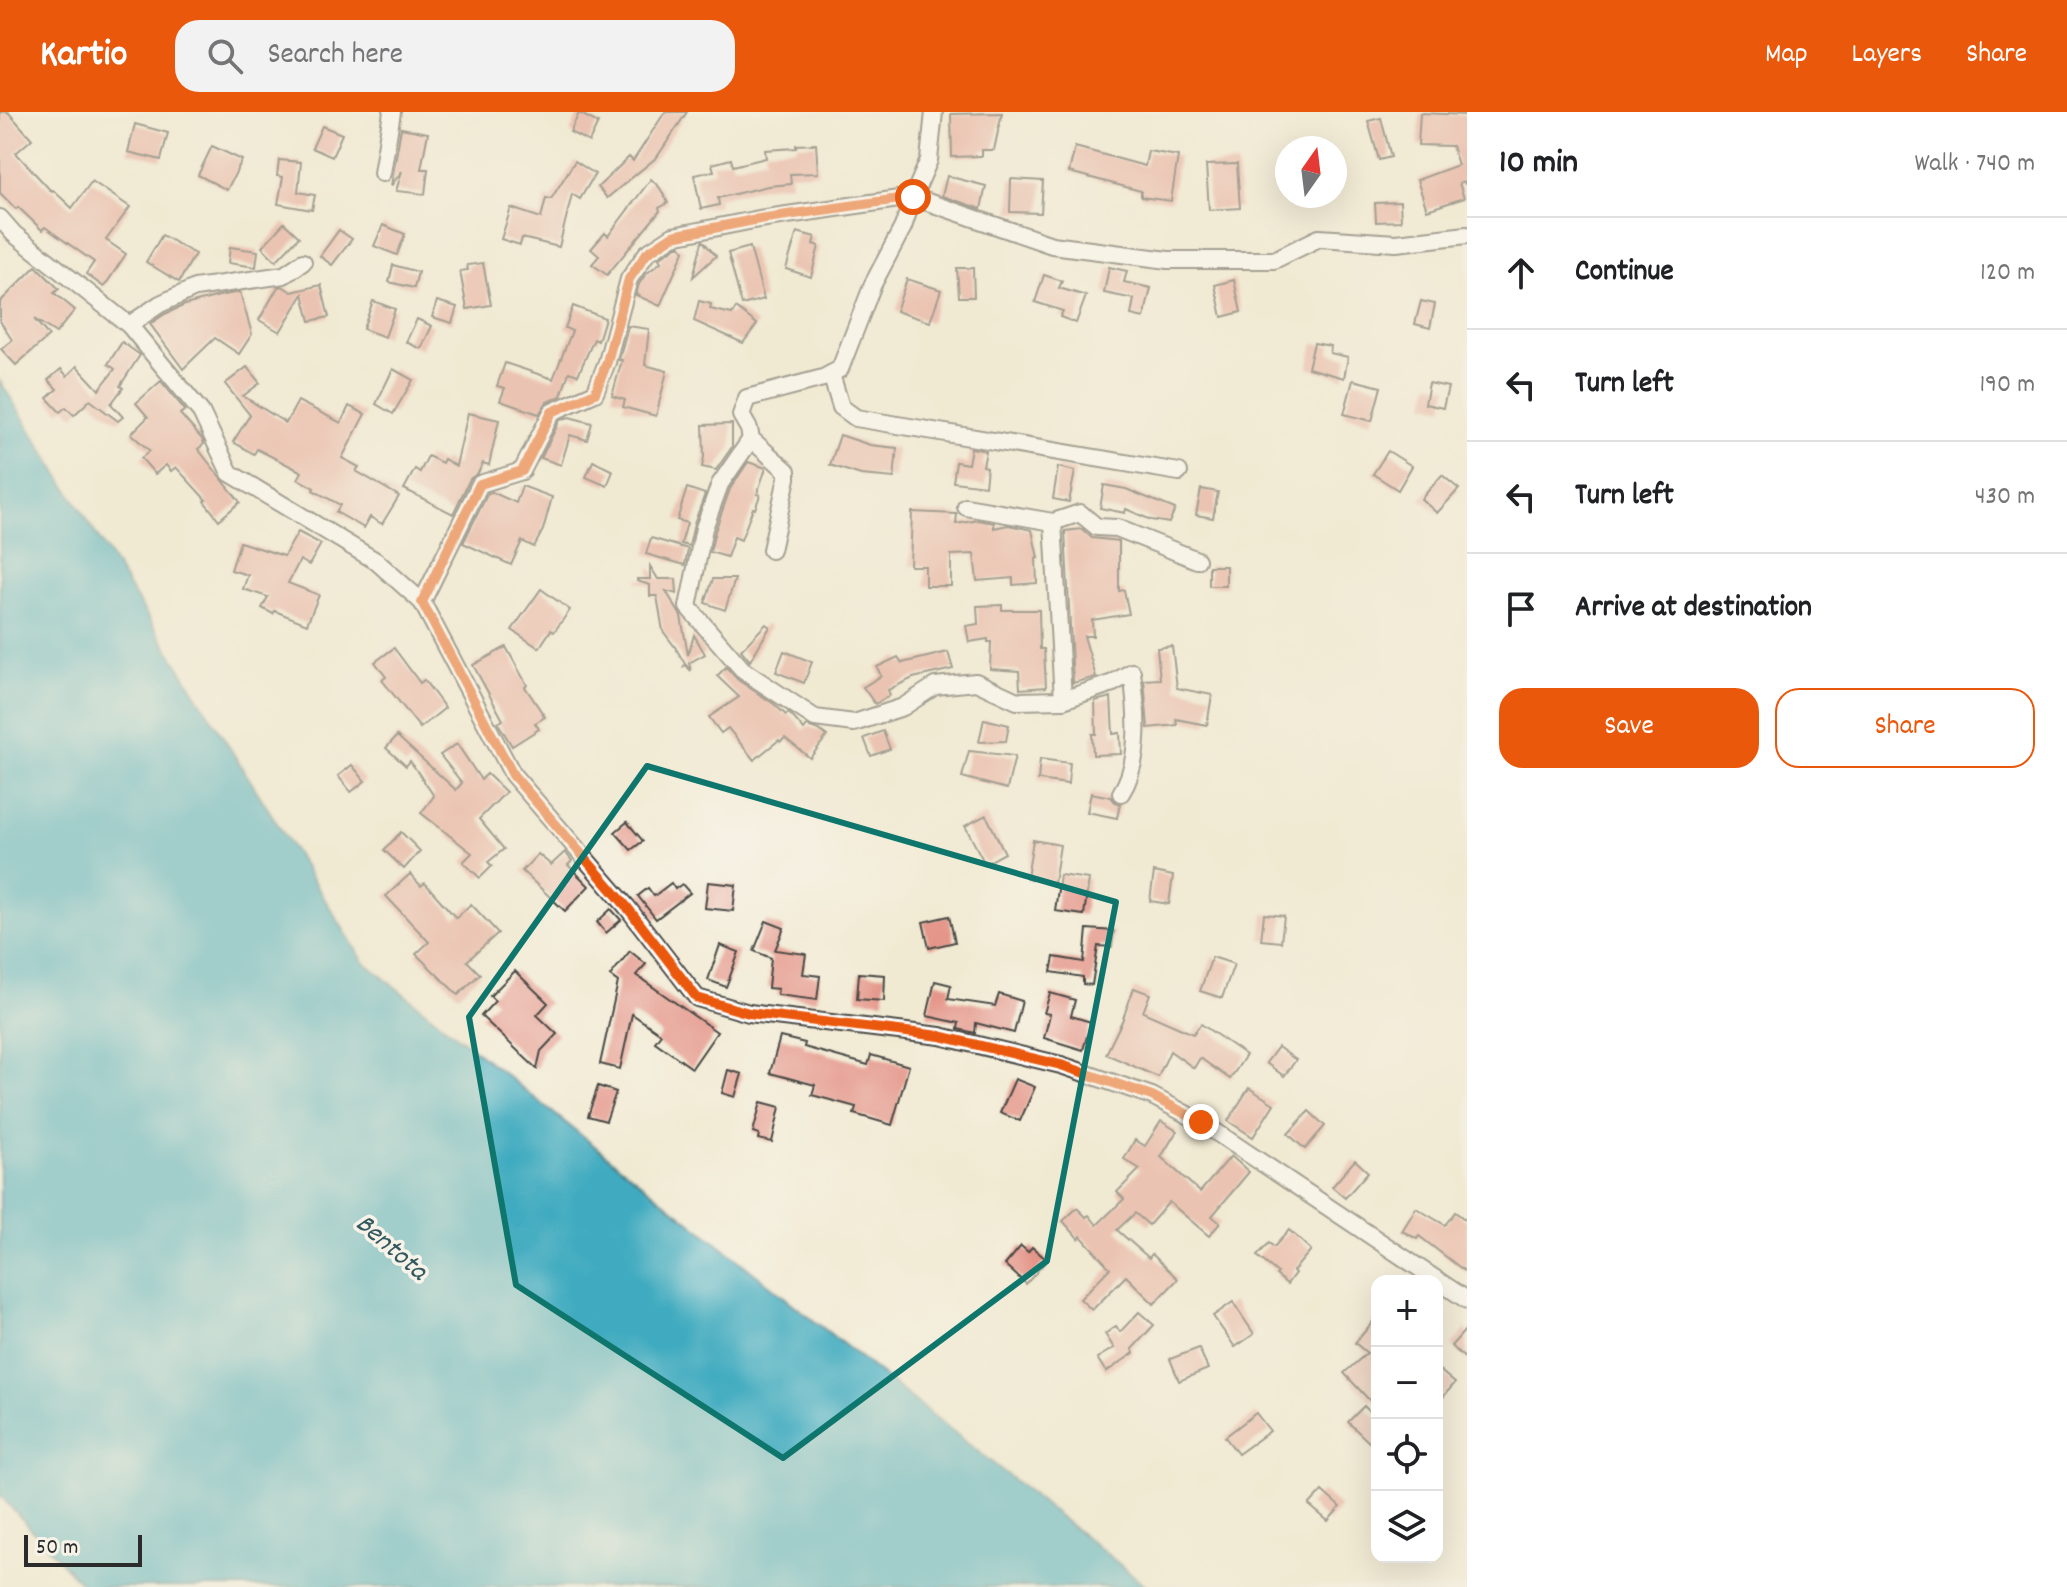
<!DOCTYPE html>
<meta charset="utf-8">
<style>
body{margin:0;font-family:Dekko,sans-serif;background:#f2f2f2;color:#202124}
.controls{position:absolute;right:24px;bottom:24px;display:grid;overflow:hidden;border-radius:16px;box-shadow:0 8px 32px #0002}
.controls button{width:72px;height:72px;display:grid;place-items:center;padding:0;border:0;border-bottom:2px solid #e0e0e0;background:#fff;color:#202124;font:40px sans-serif}
.compass{position:absolute;left:1275px;top:24px;width:72px;height:72px;border-radius:50%;background:#fff;box-shadow:0 8px 32px #0002;rotate:14deg}
.scale{position:absolute;left:24px;bottom:20px;width:118px;box-sizing:border-box;padding-left:8px;border:4px solid #2b2b2b;border-top:0;font-size:22px;line-height:28px;white-space:nowrap;color:#2b2b2b;-webkit-text-stroke:6px #f7f3e8;paint-order:stroke}
.stop{position:absolute;width:24px;height:24px;margin:-18px;border:6px solid #ea580c;border-radius:50%;background:#fff}
.stop.end{background:#ea580c;border-color:#fff;box-shadow:0 2px 8px #0008}
.list{margin:0;padding:0;list-style:none}
h2{display:flex;justify-content:space-between;align-items:center;height:104px;margin:0;padding:0 32px;font-size:34px}
h2 small{font-size:26px;font-weight:400;color:#757577}
.list li{display:grid;grid-template-columns:52px 1fr auto;gap:24px;align-items:center;box-sizing:border-box;height:112px;padding:0 32px;border-top:2px solid #e0e0e0}
.list b{display:block;font-size:30px;white-space:nowrap}
.list em{font-size:26px;font-style:normal;color:#757577}
.actions{display:flex;gap:16px;padding:24px 32px}
.actions a{flex:1;padding:18px 0;border:2px solid #ea580c;border-radius:24px;text-align:center;font-size:28px;color:#ea580c}
.actions .main{background:#ea580c;color:#fff}
.icon{flex:none;width:44px;height:44px;fill:none;stroke:currentColor;stroke-width:2;stroke-linecap:round;stroke-linejoin:round}
.map{position:relative;flex:none;width:1467px;height:1475px;overflow:hidden}
header{display:flex;align-items:center;gap:48px;box-sizing:border-box;height:112px;padding:0 40px;background:#ea580c;color:#fff}
header strong{font-size:38px}
nav{display:flex;gap:44px;margin-inline-start:auto;font-size:28px}
.search{width:560px;height:72px;background:#f2f2f2;display:flex;align-items:center;gap:20px;box-sizing:border-box;padding:0 28px;border-radius:24px;color:#757577;font-size:30px}
main{display:flex}
aside{flex:1;background:#fff}
.map>svg:first-child{display:block}
</style>
<header>
<strong>Kartio</strong>
<div class="search"><svg class="icon" aria-label="search" viewBox="0 0 24 24"><circle cx="10" cy="10" r="6"/><path d="M15 15l6 6"/></svg>Search here</div>
<nav><a>Map</a><a>Layers</a><a>Share</a></nav>
</header>
<main>
<div class="map">
<svg width="1467" height="1475" viewBox="0 0 1467 1475">
<rect width="100%" height="100%" fill="#f7f3e8"/>
<filter id="ink" filterUnits="userSpaceOnUse"><feTurbulence type="fractalNoise" baseFrequency=".0125" numOctaves="2"/><feDisplacementMap in="SourceGraphic" scale="16" xChannelSelector="R" yChannelSelector="G"/><feConvolveMatrix kernelMatrix="1 2 1 2 8 2 1 2 1" color-interpolation-filters="sRGB"/></filter>
<filter id="wash" filterUnits="userSpaceOnUse"><feTurbulence type="fractalNoise" baseFrequency=".006" numOctaves="4" result="noise"/><feDisplacementMap in="SourceGraphic" scale="32" xChannelSelector="R" yChannelSelector="G"/><feGaussianBlur stdDeviation="1.8" result="paint"/><feColorMatrix in="noise" values="0 0 0 0 0 0 0 0 0 0 0 0 0 0 0 0 0 1.4 0 .05"/><feComposite in="paint" operator="in"/></filter>
<g filter="url(#wash)">
<rect width="100%" height="100%" fill="#f1ead3"/>
<polygon fill="#41abc0" stroke="#366b76" stroke-width="2" points="0,269 364,850 1148,1475 84,1475 0,1383"/>
<g id="blocks">
<g fill="#e5968a">
<polygon points="0,0 8,0 32,27 16,41 51,79 53,78 72,96 92,69 130,95 106,128 126,142 104,175 86,162 94,150 45,115 42,118 18,95 16,97 0,81"/>
<polygon points="665,0 687,0 657,45 607,86 598,75 629,45 633,49"/>
<polygon points="579,1 598,11 589,30 570,20"/>
<polygon points="1002,1 994,38 982,38 982,44 952,45 951,2"/>
<polygon points="1420,1 1467,3 1467,72 1465,72 1464,69 1459,71 1464,86 1427,98 1417,68 1458,53 1452,34 1418,33"/>
<polygon points="1381,6 1391,45 1379,48 1368,9"/>
<polygon points="135,12 168,21 161,48 128,40"/>
<polygon points="322,14 342,22 332,45 312,36"/>
<polygon points="401,16 428,21 421,57 428,57 425,82 396,79 402,59 391,74"/>
<polygon points="816,32 818,61 790,62 791,72 768,74 718,86 719,93 701,97 694,63 714,59 712,52 731,47 733,54 766,46 765,38 796,36 796,33"/>
<polygon points="212,34 242,48 227,78 198,63"/>
<polygon points="1075,35 1145,54 1148,39 1178,44 1171,89 1141,85 1141,79 1069,60"/>
<polygon points="279,48 301,50 298,80 315,83 312,98 278,92 283,65 277,64"/>
<polygon points="575,49 595,62 580,87 572,82 559,135 522,126 520,133 501,127 511,96 541,106 546,86 551,87"/>
<polygon points="1237,52 1240,96 1209,98 1206,53"/>
<polygon points="947,64 986,74 981,97 942,84"/>
<polygon points="651,67 660,76 668,91 659,96 660,99 607,163 592,152 599,144 591,137 605,121 608,124"/>
<polygon points="1011,67 1043,69 1041,101 1010,100"/>
<polygon points="1400,90 1401,109 1376,110 1375,91"/>
<polygon points="284,111 299,125 276,149 262,135"/>
<polygon points="383,113 405,122 397,143 374,134"/>
<polygon points="339,118 352,127 332,153 320,144"/>
<polygon points="797,120 815,125 813,132 819,134 811,165 786,157"/>
<polygon points="162,123 195,142 179,170 146,150"/>
<polygon points="703,129 716,144 693,165 702,130"/>
<polygon points="677,134 680,134 684,139 660,194 636,183 639,172 646,162 661,150 659,146"/>
<polygon points="230,135 258,139 256,155 228,151"/>
<polygon points="750,135 764,187 742,193 728,141"/>
<polygon points="483,151 491,193 467,197 460,159 468,158 467,153"/>
<polygon points="393,153 418,160 414,176 389,170"/>
<polygon points="36,154 59,177 54,181 75,198 56,221 34,207 49,224 16,253 1,237 12,228 0,209 0,190"/>
<polygon points="1109,155 1127,159 1124,170 1151,176 1144,206 1131,203 1134,187 1104,181"/>
<polygon points="957,156 973,156 974,185 959,185"/>
<polygon points="1044,163 1062,169 1059,176 1086,184 1076,211 1060,205 1063,199 1035,190"/>
<polygon points="907,167 941,178 930,210 896,199"/>
<polygon points="1234,168 1241,200 1222,205 1215,173"/>
<polygon points="321,173 329,205 310,209 303,182 280,220 259,208 278,175 282,174 292,180"/>
<polygon points="240,180 252,222 239,242 215,226 183,257 150,212 165,202 185,193 219,184"/>
<polygon points="373,189 395,197 385,225 363,217"/>
<polygon points="437,189 457,195 452,211 432,205"/>
<polygon points="699,189 711,192 710,197 732,202 736,196 757,212 743,231 694,209"/>
<polygon points="1421,189 1435,192 1430,216 1415,212"/>
<polygon points="573,194 605,206 598,229 594,227 578,263 569,260 561,284 547,290 539,302 500,289 505,276 497,274 505,251 553,267 572,219 565,216"/>
<polygon points="417,207 432,214 421,237 406,230"/>
<polygon points="628,214 649,217 645,253 667,259 656,304 623,295 625,288 612,284 622,248 619,248"/>
<polygon points="122,230 140,243 120,274 123,276 111,292 123,305 118,309 90,288 74,303 66,295 60,300 47,286 57,277 48,268 61,257 67,264 77,254 99,278 115,257 108,252"/>
<polygon points="1314,231 1331,234 1330,241 1348,245 1344,266 1308,256"/>
<polygon points="247,255 260,271 243,284 286,311 298,289 341,311 349,294 365,302 342,346 359,355 356,359 399,384 382,412 370,405 364,416 336,400 340,393 313,378 314,376 298,367 302,360 257,337 254,342 233,330 250,303 225,272"/>
<polygon points="393,257 413,268 393,302 376,292"/>
<polygon points="1353,268 1381,275 1372,309 1344,302"/>
<polygon points="161,269 185,298 180,302 202,327 204,332 198,337 240,390 219,408 204,389 206,388 176,355 171,359 166,353 155,362 141,346 150,339 131,322 148,305 136,291"/>
<polygon points="1429,271 1448,275 1443,296 1425,292"/>
<polygon points="468,301 499,308 489,353 483,351 478,361 470,367 453,402 404,377 415,357 420,360 428,344 442,351 444,347 456,354"/>
<polygon points="569,305 592,311 587,328 570,323 561,353 541,346 560,308"/>
<polygon points="732,312 732,335 716,358 702,355 704,345 703,313"/>
<polygon points="840,323 870,333 897,336 894,366 861,363 830,353"/>
<polygon points="971,336 986,339 983,354 987,355 985,374 953,370 956,350 968,352"/>
<polygon points="1388,339 1412,354 1398,378 1373,362"/>
<polygon points="593,349 613,359 607,374 586,365"/>
<polygon points="748,350 766,356 757,382 760,383 755,397 753,396 741,428 734,425 727,445 710,440 715,419 730,377"/>
<polygon points="1058,355 1075,359 1069,390 1053,387"/>
<polygon points="1442,363 1459,377 1437,401 1421,387"/>
<polygon points="1104,373 1126,377 1175,397 1169,411 1151,408 1126,397 1125,401 1100,396"/>
<polygon points="522,374 552,385 543,418 534,435 522,429 511,453 463,431 488,381 492,380 516,391"/>
<polygon points="687,376 705,382 694,412 689,434 681,432 687,411 677,408"/>
<polygon points="1201,377 1218,380 1213,406 1196,403"/>
<polygon points="912,400 957,402 956,412 979,408 994,411 994,416 1008,413 1032,418 1038,446 1036,446 1037,471 1013,473 1013,466 977,469 974,442 951,443 951,474 925,474 925,454 910,454"/>
<polygon points="1082,417 1092,426 1119,429 1119,479 1124,478 1129,502 1092,508 1093,524 1084,524 1096,565 1073,571 1065,419"/>
<polygon points="298,420 321,432 309,453 300,448 288,471 319,483 307,512 275,499 273,502 262,496 268,485 243,477 248,463 231,458 240,430 284,444"/>
<polygon points="651,426 688,437 685,453 646,442"/>
<polygon points="650,454 658,467 676,467 677,482 666,479 681,504 688,543 694,523 705,542 689,551 691,559 686,553 684,554 685,552 675,535 663,519 657,484 650,484 650,473 637,469 637,467 650,467"/>
<rect x="1209" y="454" width="17" height="20"/>
<polygon points="713,467 735,467 725,498 705,491"/>
<polygon points="541,477 570,498 554,520 551,518 539,536 512,518"/>
<polygon points="1002,493 1002,498 1039,498 1040,537 1044,537 1046,575 1020,577 1019,559 990,557 991,530 988,530 988,527 969,530 966,514 978,512 977,494"/>
<polygon points="766,512 770,515 750,549 741,538"/>
<polygon points="1172,534 1177,576 1212,583 1207,613 1176,607 1177,613 1148,616 1144,568 1160,567 1157,536"/>
<polygon points="506,535 527,573 525,575 545,605 535,611 539,617 512,634 498,611 503,608 473,553"/>
<polygon points="394,536 420,571 424,568 445,596 420,616 382,568 386,565 375,550"/>
<polygon points="784,539 812,550 804,571 776,560"/>
<polygon points="948,540 953,557 913,566 888,578 890,583 875,592 863,575 881,564 877,555 898,545 902,551"/>
<polygon points="726,555 738,568 774,592 786,603 788,601 792,604 804,618 807,614 819,618 827,624 810,646 785,626 780,630 779,628 754,648 728,616 721,621 709,605 739,585 717,564"/>
<polygon points="1111,585 1113,622 1120,621 1121,642 1093,643 1092,622 1096,622 1095,589"/>
<polygon points="984,607 1009,613 1006,629 979,630"/>
<polygon points="883,619 890,637 871,644 864,626"/>
<polygon points="397,624 456,678 462,671 440,643 457,632 481,668 487,662 506,680 479,707 504,737 488,750 492,754 480,766 463,750 472,741 421,701 434,684 410,649 406,654 386,636"/>
<polygon points="969,639 1015,644 1007,677 962,665"/>
<polygon points="1040,647 1070,651 1068,672 1038,668"/>
<polygon points="352,653 365,669 351,680 338,664"/>
<polygon points="1091,681 1111,685 1115,690 1120,692 1117,706 1087,700"/>
<polygon points="986,703 1005,741 985,752 965,714"/>
<polygon points="627,710 643,729 631,738 615,720"/>
<polygon points="401,720 420,739 404,757 384,738"/>
<polygon points="1033,728 1060,733 1054,771 1027,766"/>
<polygon points="565,740 572,749 568,753 589,774 565,799 522,759 538,742 551,753"/>
<polygon points="1154,760 1173,764 1169,792 1150,789"/>
<polygon points="410,762 421,774 425,771 456,806 471,792 498,821 467,849 480,862 458,883 416,842 429,830 386,784"/>
<polygon points="1060,763 1089,767 1084,803 1055,799"/>
<polygon points="708,770 736,773 733,799 705,796"/>
<polygon points="671,771 675,777 682,772 690,781 656,807 638,784 648,776 654,784"/>
<polygon points="611,797 621,808 606,821 597,810"/>
<polygon points="1264,802 1284,804 1281,830 1261,828"/>
<polygon points="949,804 955,830 929,836 923,810"/>
<polygon points="766,809 784,816 775,838 806,842 803,862 820,864 817,888 777,883 778,877 768,876 771,846 754,839"/>
<polygon points="1087,817 1114,819 1112,835 1098,834 1092,873 1083,872 1083,865 1051,860 1054,845 1084,850"/>
<polygon points="720,833 739,840 726,875 708,868"/>
<polygon points="630,839 646,852 636,863 717,920 692,956 655,930 661,922 632,902 620,957 600,952 618,870 610,864"/>
<polygon points="1212,845 1234,852 1222,886 1200,879"/>
<polygon points="515,859 548,891 537,903 557,922 541,939 537,957 481,904 495,889 490,884"/>
<polygon points="859,861 885,863 884,889 857,887"/>
<polygon points="935,869 951,873 948,887 995,894 999,882 1022,889 1014,921 976,911 975,921 958,917 959,911 927,904"/>
<polygon points="1134,876 1150,882 1143,900 1193,922 1201,912 1246,943 1230,967 1200,946 1194,956 1170,939 1158,965 1106,942 1122,909"/>
<polygon points="1050,881 1075,888 1071,904 1091,910 1083,938 1044,926 1050,902 1044,901"/>
<polygon points="780,925 805,931 804,935 868,953 871,943 909,954 892,1013 854,1002 856,995 812,983 815,973 770,961"/>
<polygon points="1278,935 1296,948 1284,964 1266,951"/>
<polygon points="728,958 742,962 735,985 722,981"/>
<polygon points="1015,967 1035,975 1020,1009 1000,1001"/>
<polygon points="598,974 616,980 606,1009 588,1004"/>
<polygon points="1249,976 1274,992 1253,1025 1228,1009"/>
<polygon points="761,990 780,995 772,1030 758,1027 759,1022 753,1020"/>
<polygon points="1309,999 1325,1014 1305,1037 1288,1022"/>
<polygon points="1161,1009 1177,1019 1161,1045 1200,1080 1231,1044 1249,1060 1212,1104 1220,1111 1209,1124 1169,1090 1149,1113 1135,1101 1117,1118 1149,1146 1152,1142 1178,1167 1154,1192 1126,1164 1092,1198 1080,1187 1110,1156 1081,1124 1079,1127 1063,1109 1077,1096 1086,1105 1089,1103 1097,1113 1124,1087 1117,1080 1140,1057 1124,1047 1135,1028 1145,1034"/>
<polygon points="1355,1048 1368,1060 1345,1086 1332,1075"/>
<polygon points="1416,1096 1445,1113 1455,1100 1467,1109 1467,1161 1419,1124 1417,1127 1402,1119"/>
<polygon points="1289,1118 1311,1138 1293,1159 1295,1161 1287,1172 1276,1163 1278,1161 1257,1144 1269,1131 1274,1135"/>
<polygon points="1021,1134 1028,1140 1032,1135 1047,1148 1026,1172 1005,1153"/>
<polygon points="1233,1190 1254,1222 1235,1235 1213,1204"/>
<polygon points="1139,1200 1154,1213 1132,1237 1134,1241 1106,1260 1097,1246 1114,1236 1105,1222 1116,1214 1120,1220"/>
<polygon points="1377,1205 1377,1284 1371,1290 1344,1261 1367,1241 1355,1231"/>
<polygon points="1467,1216 1467,1248 1451,1234"/>
<polygon points="1199,1236 1208,1257 1179,1269 1170,1247"/>
<polygon points="1437,1256 1455,1271 1437,1292"/>
<polygon points="1364,1294 1377,1307 1377,1338 1348,1310"/>
<polygon points="1256,1301 1270,1319 1238,1342 1225,1325"/>
<polygon points="1322,1379 1340,1395 1328,1409 1309,1393"/>
</g>
</g>
</g>
<g filter="url(#ink)">
<use href="#blocks" fill-opacity="0" stroke="#494844" stroke-width="2"/>
<g fill="none" stroke-linecap="round" stroke-linejoin="round">
<g stroke="#494844" stroke-width="20">
<g id="minor">
<polyline points="382,61 392,0"/>
<polyline points="0,106 14,122 129,213 201,300 230,361 376,449 422,490 513,663 627,795 697,886 749,901 940,924 1061,953 1152,984 1201,1010 1467,1188"/>
<polyline points="129,213 160,192 195,176 284,163 303,150"/>
<polyline points="831,262 841,295 856,306 1179,360"/>
<polyline points="751,327 720,372 704,416 688,495 744,559 815,606 854,611 903,595 935,574 976,570 1017,589 1063,588 1053,410"/>
<polyline points="966,395 1053,410 1080,401 1097,415 1117,416 1197,448"/>
<polyline points="771,438 787,366 787,359 751,327 749,317 741,303 747,286 823,266 840,257 873,172 903,115 913,85 1052,133 1168,148 1274,148 1319,126 1396,131 1467,123"/>
<polyline points="422,490 480,372 522,359 552,300 595,281 607,250 629,167 647,141 673,124 759,107 913,85 929,48 934,0"/>
<path d="M1063,588L1113,571L1132,560C1137,597 1142,649 1121,681"/>
</g>
</g>
<use href="#minor" stroke="#fff" stroke-width="16"/>
</g>
</g>
<g fill="none" stroke-linecap="round" stroke-linejoin="round" filter="url(#ink)">
<polyline stroke="#ea580c" stroke-width="10" points="913,85 759,107 673,124 647,141 629,167 607,250 595,281 552,300 522,359 480,372 422,490 513,663 627,795 697,886 749,901 940,924 1061,953 1152,984 1201,1010"/>
</g>
<path d="M0 0H1467V1475H0ZM647,654L1116,790L1047,1149L783,1346L516,1173L469,905Z" fill="#f1ead3" fill-opacity=".55" fill-rule="evenodd"/>
<path fill="none" stroke="#0f766e" stroke-width="6" stroke-linejoin="round" d="M647,654L1116,790L1047,1149L783,1346L516,1173L469,905Z"/>
<g text-anchor="middle" dominant-baseline="central" stroke-width="7" stroke-linejoin="round" paint-order="stroke">
<g font-size="28" font-style="italic" fill="#33585f" stroke="#f7f3e8">
<text transform="translate(390 1137) rotate(41)">Bentota</text>
</g>
</g>
</svg>
<div class="controls">
<button>+</button>
<button>−</button>
<button><svg class="icon" aria-label="locate" viewBox="0 0 24 24"><circle cx="12" cy="12" r="6"/><path d="M12 2v4M12 18v4M2 12h4M18 12h4"/></svg></button>
<button><svg class="icon" aria-label="layers" viewBox="0 0 24 24"><path d="M12 4l9 5-9 5-9-5zM3 14l9 5 9-5"/></svg></button>
</div>
<svg class="compass" viewBox="-18 -18 36 36"><path d="M0-13l5 13h-10z" fill="#e53935"/><path d="M0 13l5-13h-10z" fill="#757577"/></svg>
<div class="scale">50 m</div>
<div class="stop" style="left:913px;top:85px"></div>
<div class="stop end" style="left:1201px;top:1010px"></div>
</div>
<aside>
<h2>10 min<small>Walk · 740 m</small></h2>
<ul class="list">
<li><svg class="icon" aria-label="ahead" viewBox="0 0 24 24"><path d="M12 20V5M6 11l6-6 6 6"/></svg><div><b>Continue</b></div><em>120 m</em></li>
<li><svg class="icon" aria-label="left" viewBox="0 0 24 24"><path d="M17 20v-9H6M10 6l-5 5 5 5"/></svg><div><b>Turn left</b></div><em>190 m</em></li>
<li><svg class="icon" aria-label="left" viewBox="0 0 24 24"><path d="M17 20v-9H6M10 6l-5 5 5 5"/></svg><div><b>Turn left</b></div><em>430 m</em></li>
<li><svg class="icon" aria-label="arrive" viewBox="0 0 24 24"><path d="M6 21V4h12l-3 4 3 4H6"/></svg><div><b>Arrive at destination</b></div></li>
</ul>
<div class="actions"><a class="main">Save</a><a>Share</a></div>
</aside>
</main>
